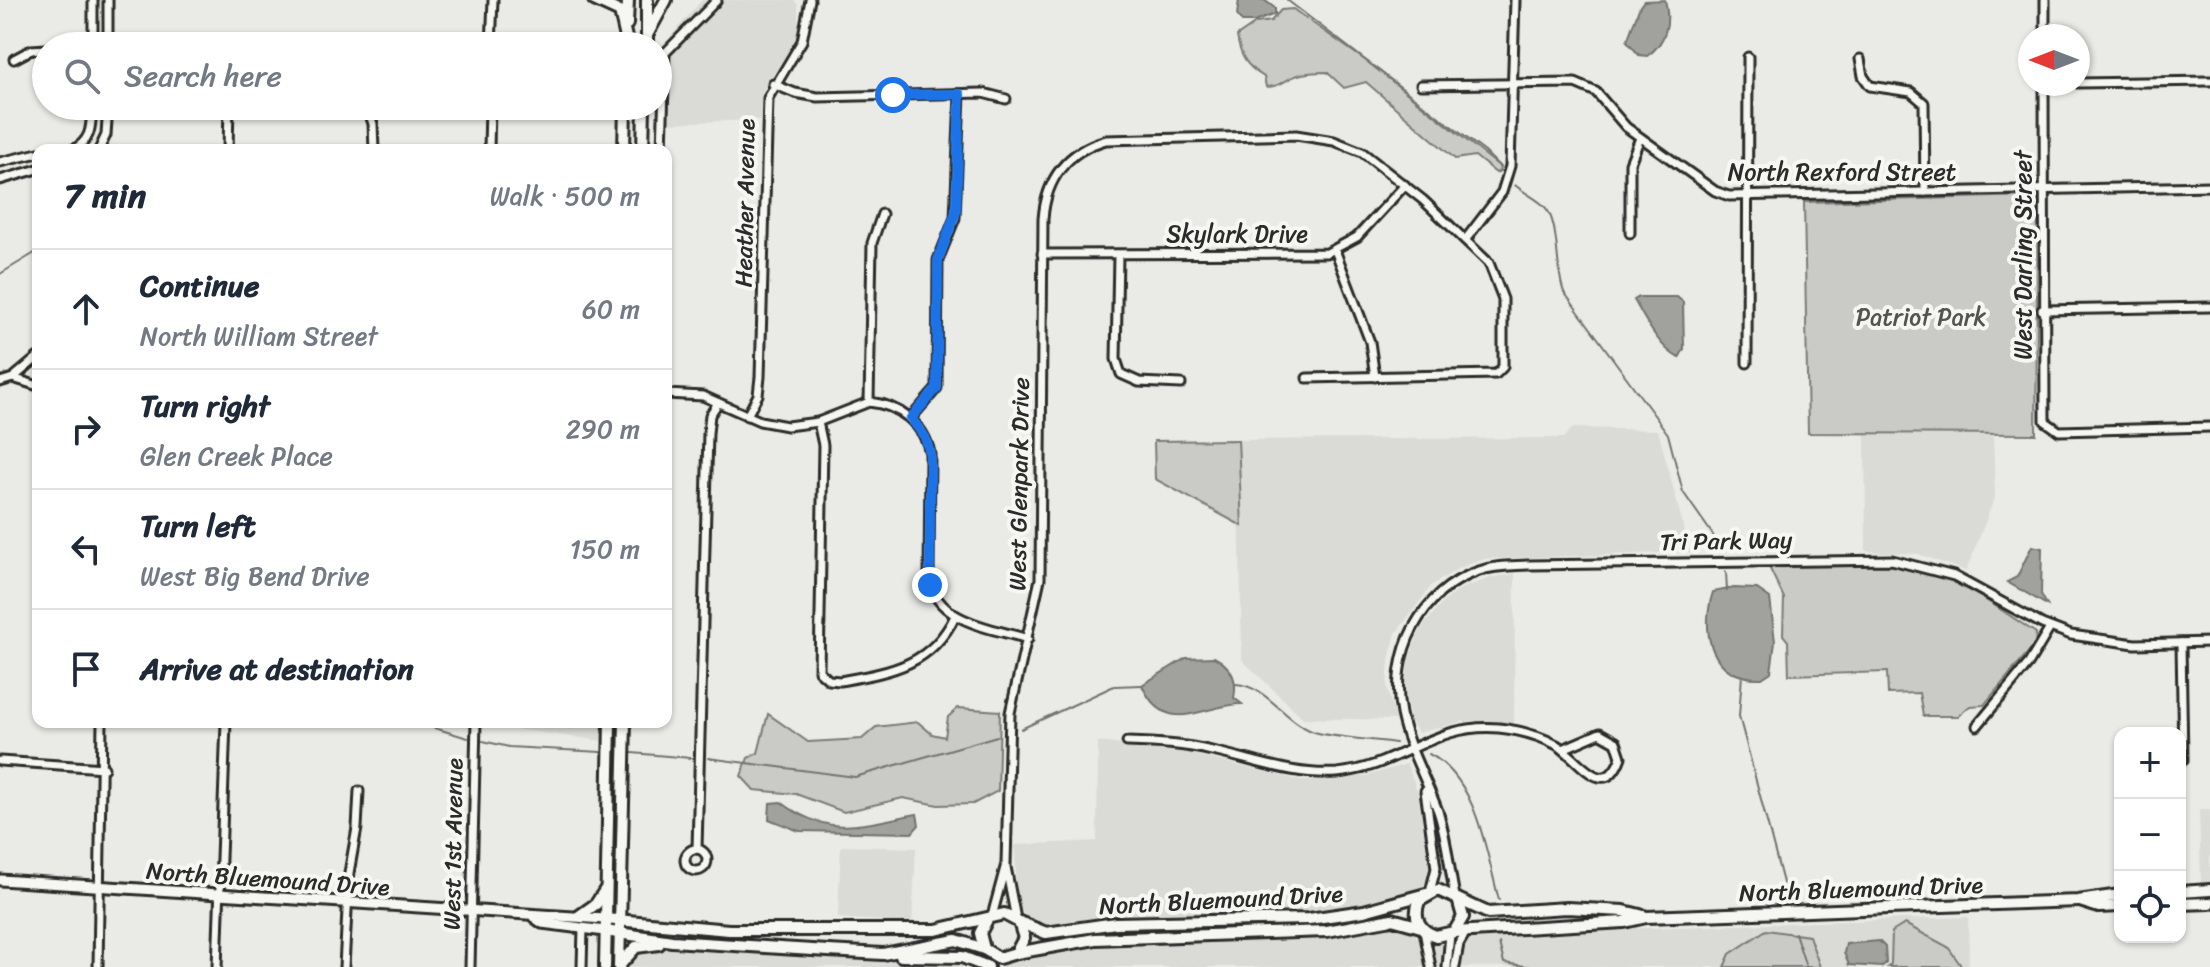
<!DOCTYPE html>
<meta charset="utf-8">
<style>
body{margin:0;font-family:Sriracha,sans-serif;background:#f6f6f7;color:#1f2937}
.controls{position:absolute;right:24px;bottom:24px;display:grid;overflow:hidden;border-radius:16px;box-shadow:0 2px 6px #0004}
.controls button{width:72px;height:72px;display:grid;place-items:center;padding:0;border:0;border-bottom:2px solid #e0e1e3;background:#fff;color:#1f2937;font:40px sans-serif}
.compass{position:absolute;left:2018px;top:24px;width:72px;height:72px;border-radius:50%;background:#fff;box-shadow:0 2px 6px #0004;rotate:270deg}
.stop{position:absolute;width:24px;height:24px;margin:-18px;border:6px solid #1a73e8;border-radius:50%;background:#fff}
.stop.end{background:#1a73e8;border-color:#fff;box-shadow:0 2px 8px #0008}
.list{margin:0;padding:0;list-style:none}
h2{display:flex;justify-content:space-between;align-items:center;height:104px;margin:0;padding:0 32px;font-size:34px}
h2 small{font-size:26px;font-weight:400;color:#747a83}
.list li{display:grid;grid-template-columns:52px 1fr auto;gap:24px;align-items:center;box-sizing:border-box;height:120px;padding:0 32px;border-top:2px solid #e0e1e3}
.list b{display:block;font-size:30px;white-space:nowrap}
.list p{margin:0;font-size:26px;white-space:nowrap;color:#747a83}
.list em{font-size:26px;font-style:normal;color:#747a83}
.icon{flex:none;width:44px;height:44px;fill:none;stroke:currentColor;stroke-width:2;stroke-linecap:round;stroke-linejoin:round}
.map{position:relative;flex:none;width:2210px;height:967px;overflow:hidden}
.search{position:absolute;background:#fff;box-shadow:0 2px 6px #0004;left:32px;top:32px;width:640px;height:88px;display:flex;align-items:center;gap:20px;box-sizing:border-box;padding:0 28px;border-radius:44px;color:#747a83;font-size:30px}
.panel{position:absolute;background:#fff;box-shadow:0 2px 6px #0004;left:32px;top:144px;width:640px;height:584px;border-radius:16px}
.map>svg:first-child{display:block}
</style>
<div class="map">
<svg width="2210" height="967" viewBox="0 0 2210 967">
<rect width="100%" height="100%" fill="#eaeae6"/>
<filter id="ink" filterUnits="userSpaceOnUse"><feTurbulence type="fractalNoise" baseFrequency=".0125" numOctaves="2"/><feDisplacementMap in="SourceGraphic" scale="16" xChannelSelector="R" yChannelSelector="G"/><feConvolveMatrix kernelMatrix="1 2 1 2 8 2 1 2 1" color-interpolation-filters="sRGB"/></filter>
<g filter="url(#ink)">
<g fill="#dadad6">
<polygon points="702,0 794,0 798,5 798,35 762,93 760,120 658,123 658,51"/>
<polygon points="1573,428 1658,430 1690,552 1484,559 1459,568 1432,585 1396,633 1389,660 1387,687 1395,720 1303,718 1242,660 1238,440 1563,438"/>
<polygon points="1865,433 1993,434 1995,497 1966,571 1918,554 1866,551"/>
<polygon points="1515,574 1514,724 1464,721 1418,733 1410,719 1405,689 1409,658 1420,630 1443,602 1460,589 1493,577"/>
<polygon points="484,722 603,722 603,741 484,725"/>
<polygon points="1098,742 1187,753 1303,781 1366,776 1407,764 1418,793 1430,876 1421,889 1397,899 1346,910 1117,918 1052,928 1032,924 1017,905 1015,845 1097,841"/>
<polygon points="2199,809 2210,809 2210,882 2201,882"/>
<polygon points="841,846 916,848 912,923 838,918"/>
<polygon points="1968,917 1969,967 998,967 1054,949 1100,944 1294,940 1340,935 1389,924 1413,932 1422,941 1468,939 1475,934"/>
<polygon points="651,948 873,960 958,960 980,967 629,967 640,950"/>
</g>
<g fill="#cacac7" stroke="#7a7a79" stroke-width="2">
<path d="M1293,9L1369,63L1499,166L1500,171L1496,173L1475,156L1455,159L1366,82L1344,88L1327,72C1318,72 1307,72 1298,75C1285,79 1281,87 1266,87L1264,77C1246,66 1240,56 1237,36L1256,23L1271,21L1281,10Z"/>
<polygon points="2034,196 2038,200 2036,434 1808,433 1804,202"/>
<polygon points="1238,440 1242,526 1155,479 1154,441"/>
<polygon points="1882,564 1924,570 1965,586 2036,633 2035,644 1984,705 1970,706 1958,716 1923,716 1919,693 1888,694 1887,672 1789,675 1788,641 1783,635 1784,598 1769,567"/>
<polygon points="958,708 1000,711 998,791 973,804 938,805 903,798 844,812 796,794 754,790 741,776 748,758 758,753 768,714 808,742 862,739 876,727 918,722 932,734 945,737 948,717"/>
<polygon points="1905,924 1948,947 1962,967 1888,967 1891,964 1892,932"/>
<polygon points="1766,930 1809,936 1820,967 1724,967 1730,954"/>
</g>
<g fill="#a1a19e" stroke="#727270" stroke-width="2">
<polygon points="1239,0 1264,0 1275,8 1275,14 1254,22 1242,22 1237,15"/>
<path d="M1665,0C1671,22 1666,43 1647,56L1639,55L1627,41L1640,6L1644,1Z"/>
<path d="M1639,297H1677L1683,302L1684,349L1679,358C1659,348 1645,319 1634,300Z"/>
<polygon points="2032,546 2042,548 2041,594 2047,605 2007,582 2017,577"/>
<path d="M1734,588L1757,589L1770,598L1775,642L1771,672L1762,678C1710,680 1700,632 1713,592Z"/>
<path d="M1214,657C1231,666 1238,680 1234,698L1242,704C1204,704 1166,739 1142,685L1186,658Z"/>
<path d="M781,802C829,839 863,824 917,814L919,825L912,833L799,831L769,819L770,803Z"/>
<polygon points="1879,941 1885,947 1886,963 1881,967 1849,965 1844,953 1846,944"/>
</g>
<g fill="none" stroke-linecap="round" stroke-linejoin="round">
<g stroke="#727270" stroke-width="2">
<polyline points="1287,0 1485,152 1500,167"/>
<path d="M1515,185C1524,193 1538,199 1545,207C1560,223 1555,270 1564,292L1668,434L1683,492L1722,548"/>
<polyline points="0,274 38,251"/>
<polyline points="1726,572 1727,591"/>
<polyline points="1742,675 1739,716 1787,898"/>
<path d="M1236,684C1267,686 1284,721 1314,732C1330,737 1375,740 1395,743"/>
<polyline points="414,722 468,738"/>
<polyline points="1021,729 1114,686 1142,685"/>
<polyline points="483,741 509,747 601,752"/>
<polyline points="632,753 691,758"/>
<path d="M1429,754C1477,778 1486,852 1499,900"/>
<polyline points="708,758 855,777 997,736"/>
<polyline points="1795,933 1806,967"/>
<polyline points="1499,943 1504,963 1532,967"/>
</g>
<g stroke="#2b2b2b" stroke-width="13">
<g id="minor">
<polyline points="2045,36 2045,0"/>
<polyline points="93,46 93,0"/>
<polyline points="108,46 108,0"/>
<polyline points="491,46 493,0"/>
<polyline points="14,59 31,50 46,49"/>
<polyline points="1860,59 1863,76 1870,86 1911,92 1924,103 1925,192"/>
<polyline points="2078,83 2210,81"/>
<polyline points="773,84 795,93 817,97 983,93 1006,99"/>
<polyline points="2044,84 2045,421 2059,431 2210,427"/>
<polyline points="1421,85 1575,83 1596,92 1626,127 1715,191 1729,196 2210,186"/>
<polyline points="367,106 373,124 374,150"/>
<path d="M72,150C92,141 91,126 92,106"/>
<polyline points="99,150 106,135 108,106"/>
<polyline points="228,150 229,106"/>
<polyline points="489,150 490,106"/>
<polyline points="662,150 665,53 717,0"/>
<polyline points="0,162 38,153"/>
<polyline points="0,180 38,169"/>
<polyline points="1630,233 1630,163 1640,138"/>
<polyline points="1466,239 1502,192 1510,166 1515,0"/>
<polyline points="1335,250 1370,342 1375,377"/>
<polyline points="1042,254 1327,253 1357,237 1405,185"/>
<polyline points="1118,255 1116,359 1121,374 1139,382 1181,384"/>
<polyline points="2042,310 2210,307"/>
<polyline points="1747,363 1748,57"/>
<polyline points="13,378 38,357"/>
<polyline points="0,382 13,378 38,386"/>
<path d="M666,394L703,396L760,421L787,426L818,422L869,402C898,405 924,423 930,453L929,577C935,623 993,628 1028,639"/>
<polyline points="869,402 872,243 882,214"/>
<polyline points="747,416 758,395 760,377 768,98 802,41 810,0"/>
<polyline points="911,418 937,388 938,260 955,218 960,94"/>
<path d="M818,422L823,445L819,671L829,680L840,681C890,672 931,666 955,616"/>
<polyline points="2181,643 2183,760"/>
<polyline points="1977,726 2029,663 2050,628"/>
<path d="M1127,742C1156,743 1184,744 1212,751C1255,760 1293,776 1337,773C1401,767 1433,722 1499,728C1518,730 1540,736 1557,745C1577,756 1604,804 1621,757L1616,742L1600,733L1563,749"/>
<polyline points="0,761 104,768"/>
<polyline points="1425,791 1436,868 1430,892"/>
<polyline points="697,849 708,433 710,415 718,403"/>
<circle cx="696" cy="860" r="11"/>
<polyline points="1006,867 1016,919"/>
<path d="M1455,896C1449,868 1447,838 1438,811C1426,779 1408,748 1401,714C1389,654 1420,591 1479,571C1495,565 1512,566 1528,565L1892,560L1954,576L2042,624L2071,635L2135,644L2210,642"/>
<path d="M992,916L1006,864L1010,713L1040,579L1043,219C1046,179 1067,151 1106,140L1296,135L1334,141L1362,152L1423,200L1489,263L1503,299V367L1496,374L1307,378"/>
<polyline points="1424,931 1431,967"/>
<polyline points="98,967 102,722"/>
<polyline points="217,967 226,722"/>
<polyline points="344,967 349,873 357,828 359,791"/>
<polyline points="470,967 476,722"/>
<polyline points="582,967 583,928"/>
<polyline points="1447,967 1450,934"/>
<polyline points="1455,967 1459,944 1466,932"/>
</g>
</g>
<g stroke="#2b2b2b" stroke-width="15">
<g id="tertiary">
<polyline points="0,880 605,919"/>
<polyline points="534,917 542,923 605,931"/>
</g>
</g>
<g stroke="#2b2b2b" stroke-width="16">
<g id="secondary">
<polyline points="594,0 620,12 627,42"/>
<polyline points="627,24 628,0"/>
<polyline points="647,35 666,0"/>
<polyline points="647,46 647,0"/>
<polyline points="624,150 625,106"/>
<polyline points="643,150 644,106"/>
<polyline points="2180,892 2210,890"/>
<path d="M1458,899L1463,917L1454,932L1436,936C1419,931 1413,918 1419,901L1438,890L1488,913L1567,908L1624,911L1644,916"/>
<polyline points="2080,901 2099,907 2120,906"/>
<polyline points="2180,904 2210,903"/>
<polyline points="579,916 596,904 605,890"/>
<polyline points="605,919 729,930 936,930 1004,914 1019,922 1024,938 1016,953 999,958 984,949 980,933 988,918"/>
<polyline points="1019,922 1046,933 1116,923 1309,919 1364,911 1426,894"/>
<polyline points="605,931 672,941 828,951 883,954 956,940 984,949"/>
<polyline points="1454,932 1624,922 1646,917 2078,901 2120,895"/>
<polyline points="1016,953 1095,939 1327,931 1392,919 1421,927"/>
<polyline points="901,956 962,957 988,967"/>
<polyline points="620,965 636,947 659,944"/>
<polyline points="605,967 610,722"/>
<polyline points="619,967 625,722"/>
</g>
</g>
<use href="#minor" stroke="#f6f6f2" stroke-width="7"/>
<use href="#tertiary" stroke="#f6f6f2" stroke-width="9"/>
<use href="#secondary" stroke="#f6f6f2" stroke-width="10"/>
</g>
</g>
<g fill="none" stroke-linecap="round" stroke-linejoin="round" filter="url(#ink)">
<polyline stroke="#1a73e8" stroke-width="10" points="893,95 960,94 956,212 938,260 937,388 911,418 925,437 930,453 930,585"/>
</g>
<g text-anchor="middle" dominant-baseline="central" stroke-width="8" stroke-linejoin="round" paint-order="stroke">
<g font-size="24" fill="#2b2b2b" stroke="#f6f6f2">
<text x="1842" y="172">North Rexford Street</text>
<text transform="translate(745 203) rotate(-89)">Heather Avenue</text>
<text x="1237" y="234">Skylark Drive</text>
<text transform="translate(2023 255) rotate(-90)">West Darling Street</text>
<text transform="translate(1019 484) rotate(-89)">West Glenpark Drive</text>
<text transform="translate(1726 541) rotate(-1)">Tri Park Way</text>
<text transform="translate(453 844) rotate(-89)">West 1st Avenue</text>
<text transform="translate(268 879) rotate(4)">North Bluemound Drive</text>
<text transform="translate(1861 889) rotate(-2)">North Bluemound Drive</text>
<text transform="translate(1221 900) rotate(-3)">North Bluemound Drive</text>
</g>
<g font-size="24" fill="#535352" stroke="#f6f6f2">
<text x="1921" y="317">Patriot Park</text>
</g>
</g>
</svg>
<div class="controls">
<button>+</button>
<button>−</button>
<button><svg class="icon" aria-label="locate" viewBox="0 0 24 24"><circle cx="12" cy="12" r="6"/><path d="M12 2v4M12 18v4M2 12h4M18 12h4"/></svg></button>
</div>
<svg class="compass" viewBox="-18 -18 36 36"><path d="M0-13l5 13h-10z" fill="#e53935"/><path d="M0 13l5-13h-10z" fill="#747a83"/></svg>
<div class="stop" style="left:893px;top:95px"></div>
<div class="stop end" style="left:930px;top:585px"></div>
<div class="search"><svg class="icon" aria-label="search" viewBox="0 0 24 24"><circle cx="10" cy="10" r="6"/><path d="M15 15l6 6"/></svg>Search here</div>
<section class="panel">
<h2>7 min<small>Walk · 500 m</small></h2>
<ul class="list">
<li><svg class="icon" aria-label="ahead" viewBox="0 0 24 24"><path d="M12 20V5M6 11l6-6 6 6"/></svg><div><b>Continue</b><p>North William Street</p></div><em>60 m</em></li>
<li><svg class="icon" aria-label="right" viewBox="0 0 24 24"><path d="M7 20v-9h11M14 6l5 5-5 5"/></svg><div><b>Turn right</b><p>Glen Creek Place</p></div><em>290 m</em></li>
<li><svg class="icon" aria-label="left" viewBox="0 0 24 24"><path d="M17 20v-9H6M10 6l-5 5 5 5"/></svg><div><b>Turn left</b><p>West Big Bend Drive</p></div><em>150 m</em></li>
<li><svg class="icon" aria-label="arrive" viewBox="0 0 24 24"><path d="M6 21V4h12l-3 4 3 4H6"/></svg><div><b>Arrive at destination</b></div></li>
</ul>
</section>
</div>
